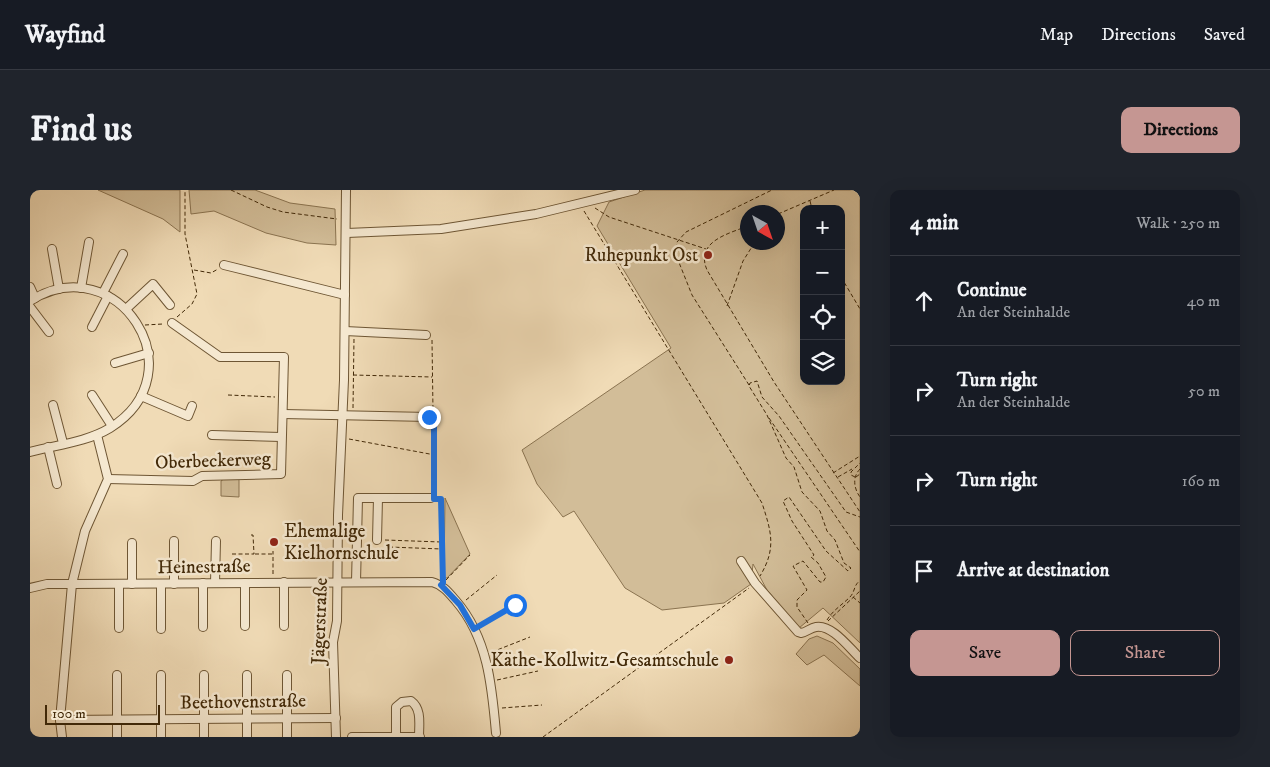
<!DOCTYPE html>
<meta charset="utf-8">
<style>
body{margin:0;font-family:"IM FELL DW Pica",serif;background:#20242c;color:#f1f3f6}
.controls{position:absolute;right:15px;top:15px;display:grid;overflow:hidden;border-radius:10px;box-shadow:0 5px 20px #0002}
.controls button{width:45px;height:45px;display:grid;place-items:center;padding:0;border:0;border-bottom:1px solid #363941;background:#171b24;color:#f1f3f6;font:25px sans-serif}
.compass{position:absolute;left:710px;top:15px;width:45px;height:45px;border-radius:50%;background:#171b24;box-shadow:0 5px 20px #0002;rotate:140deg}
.scale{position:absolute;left:15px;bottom:12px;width:115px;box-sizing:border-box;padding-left:5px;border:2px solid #422908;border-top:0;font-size:14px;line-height:18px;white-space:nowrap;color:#422908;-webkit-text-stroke:4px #f5e8d0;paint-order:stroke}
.stop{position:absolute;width:15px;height:15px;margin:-11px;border:4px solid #1a73e8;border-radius:50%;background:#fff}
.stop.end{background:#1a73e8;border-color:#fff;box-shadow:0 1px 5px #0008}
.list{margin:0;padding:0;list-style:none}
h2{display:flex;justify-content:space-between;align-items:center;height:65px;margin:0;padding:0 20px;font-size:21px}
h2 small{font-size:16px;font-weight:400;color:#9ea1a6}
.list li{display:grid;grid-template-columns:32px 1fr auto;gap:15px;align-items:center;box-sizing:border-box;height:90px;padding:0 20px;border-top:1px solid #363941}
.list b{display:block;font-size:19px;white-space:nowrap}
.list p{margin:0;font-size:16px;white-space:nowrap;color:#9ea1a6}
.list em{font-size:16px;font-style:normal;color:#9ea1a6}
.actions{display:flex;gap:10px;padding:15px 20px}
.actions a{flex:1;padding:11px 0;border:1px solid #c59692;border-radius:10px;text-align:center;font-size:18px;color:#c59692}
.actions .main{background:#c59692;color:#111}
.icon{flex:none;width:28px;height:28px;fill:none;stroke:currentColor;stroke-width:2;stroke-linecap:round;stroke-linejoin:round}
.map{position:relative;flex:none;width:830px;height:547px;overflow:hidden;border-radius:10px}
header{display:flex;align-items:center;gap:30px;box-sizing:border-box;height:70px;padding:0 25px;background:#171b24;border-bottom:1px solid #363941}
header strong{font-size:24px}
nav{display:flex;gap:28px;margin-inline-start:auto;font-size:18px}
.intro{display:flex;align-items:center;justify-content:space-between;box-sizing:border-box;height:120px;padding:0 30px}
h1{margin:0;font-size:35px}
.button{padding:12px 22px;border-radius:10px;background:#c59692;color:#111;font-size:18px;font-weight:700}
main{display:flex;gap:30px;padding:0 30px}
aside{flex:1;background:#171b24;border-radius:10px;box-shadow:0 5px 20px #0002}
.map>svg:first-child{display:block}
</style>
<header>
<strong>Wayfind</strong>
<nav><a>Map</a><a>Directions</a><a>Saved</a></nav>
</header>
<div class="intro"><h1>Find us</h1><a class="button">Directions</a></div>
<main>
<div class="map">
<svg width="830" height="547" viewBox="0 0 830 547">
<rect width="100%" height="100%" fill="#f0dbb6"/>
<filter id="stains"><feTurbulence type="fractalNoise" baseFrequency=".004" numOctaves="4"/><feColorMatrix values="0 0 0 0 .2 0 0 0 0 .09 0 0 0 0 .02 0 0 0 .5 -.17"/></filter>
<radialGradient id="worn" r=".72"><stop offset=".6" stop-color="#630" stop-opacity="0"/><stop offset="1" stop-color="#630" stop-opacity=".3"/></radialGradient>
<g fill="#d2bd98" stroke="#8a7350" fill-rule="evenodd">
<polygon points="68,0 150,0 150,42 133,29"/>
<polygon points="159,0 225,0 260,13 305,19 306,55 277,53 236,43 184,21 161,24"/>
<path d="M615,0H830V453L793,418L769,438L737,400L723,374L721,394L694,413L632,420L595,398L544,321L533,327L507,294L492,260L641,158L567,36L579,12ZM774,19H811V191H774ZM718,22H748V52H718Z"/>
<polygon points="195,288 209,288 209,307 191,306 191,291"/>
<polygon points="415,308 440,364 417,388 414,388"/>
<polygon points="787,446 803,453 830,479 830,496 794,465 777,475 766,464 779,449"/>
</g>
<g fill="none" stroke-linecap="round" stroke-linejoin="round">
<g stroke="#6e5634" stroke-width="10">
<g id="minor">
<polyline points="317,43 411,39 506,24 605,0"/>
<polyline points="22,59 29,99"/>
<polyline points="194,75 315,105"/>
<polyline points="0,97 5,108"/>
<polyline points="51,98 59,52"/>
<polyline points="73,103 93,64"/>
<path d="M0,111C87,56 170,182 80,238C57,252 26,255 0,262"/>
<polyline points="0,117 19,142"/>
<polyline points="96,119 123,94 140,115"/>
<polyline points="62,137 78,106"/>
<polyline points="315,141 396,145"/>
<polyline points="85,173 119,163"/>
<polyline points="62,205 82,236"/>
<polyline points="111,206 158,226 162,216"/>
<polyline points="23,215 33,253"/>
<polyline points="253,224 399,227"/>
<polyline points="182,245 251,247"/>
<polyline points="18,257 27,294"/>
<polyline points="78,289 163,291 172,286 251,284 254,167 190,167 142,133"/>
<polyline points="347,350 348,308"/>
<polyline points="102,353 102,394"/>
<path d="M711,371L725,393L768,442L771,443C777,442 780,438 786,437C802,434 820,459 830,468"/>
<polyline points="254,392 254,436"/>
<polyline points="326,392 328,308 401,308"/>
<polyline points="185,393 186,351"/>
<polyline points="215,393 215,436"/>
<polyline points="144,394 144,351"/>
<path d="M0,398L17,394H42L402,392C413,395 419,403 426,411C458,448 462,497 466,543"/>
<polyline points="173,437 173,393"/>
<polyline points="89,438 89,394"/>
<polyline points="131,439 131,394"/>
<polyline points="87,485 87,547"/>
<polyline points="131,485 131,547"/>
<polyline points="174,485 174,547"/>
<polyline points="217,485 217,547"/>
<polyline points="30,530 306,528"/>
<path d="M366,545V517L372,512L381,511C392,519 389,534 389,547"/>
<polyline points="32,547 30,530 42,394 55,341 78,289 67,245"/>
<polyline points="257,547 257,485"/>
<polyline points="306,547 303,452 307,431 308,325 314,190 316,0"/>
<polyline points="322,547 390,547"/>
</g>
</g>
<g stroke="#422908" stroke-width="1" stroke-dasharray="4 2.5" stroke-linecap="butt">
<polyline points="201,0 237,17 253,22 307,29"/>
<polyline points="780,11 782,19"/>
<polyline points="565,18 579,27 676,59"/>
<path d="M554,21L732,313C741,341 747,358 730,386"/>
<polyline points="748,24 804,0"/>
<path d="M718,36C697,44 665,52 677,80L744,192L830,322"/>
<polyline points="164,80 181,83 188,79"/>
<polyline points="811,87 830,119"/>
<polyline points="697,116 713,71 725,52"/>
<polyline points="147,127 162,114 167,104 155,44 155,0"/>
<polyline points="115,135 133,134"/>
<polyline points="402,150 403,221"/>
<polyline points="323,185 402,187"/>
<polyline points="719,195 662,105 646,65 647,52 656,42 742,0"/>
<polyline points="198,205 245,207"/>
<polyline points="323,218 324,149"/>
<polyline points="739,228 830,362"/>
<polyline points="404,233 404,302"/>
<polyline points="319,249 405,265"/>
<path d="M830,279C822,287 824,299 830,307"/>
<polyline points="803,283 830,266"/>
<polyline points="808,287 822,279"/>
<polyline points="825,287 821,285 821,282 830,273"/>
<polyline points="826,287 830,284"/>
<polyline points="410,309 413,389"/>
<polyline points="355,350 411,352"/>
<polyline points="359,357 412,359"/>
<polyline points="202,364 224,364 223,345 220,345"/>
<polyline points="225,364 243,364"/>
<polyline points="243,384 243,361"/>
<polyline points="416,390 440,365"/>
<polyline points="823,407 830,413"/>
<polyline points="436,410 467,385"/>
<path d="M797,430C803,420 812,415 820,407C825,402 824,394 830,391"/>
<polyline points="798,431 830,401"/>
<polyline points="778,433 767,417 767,410 777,400 763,376 773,371 790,392 793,392 796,387 788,373 781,367 784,365 762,331 753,311 759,307 796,361 818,381 821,378 814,373 805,350 797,341 790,321 772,302 764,277 756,268 737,225 719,196 720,193 727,191 732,207 749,226 816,322 830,327"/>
<polyline points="451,435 485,415"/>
<polyline points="462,462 500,447"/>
<polyline points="467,490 508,481"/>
<polyline points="472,518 512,515"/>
<polyline points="513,547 719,398"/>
</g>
<use href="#minor" stroke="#f5e8d0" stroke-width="8"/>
</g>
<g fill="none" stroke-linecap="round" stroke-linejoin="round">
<polyline stroke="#1a73e8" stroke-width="6" points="399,227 404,227 404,309 411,309 413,393 411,395 430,415 444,439 485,415"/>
</g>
<g fill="#8f2418" stroke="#f5e8d0" stroke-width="2">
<circle cx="678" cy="65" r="5"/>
<circle cx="244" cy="352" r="5"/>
<circle cx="699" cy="470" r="5"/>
</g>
<g text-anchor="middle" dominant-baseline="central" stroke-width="5" stroke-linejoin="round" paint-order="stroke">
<g font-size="19" fill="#422908" stroke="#f5e8d0" text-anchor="end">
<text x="668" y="65">Ruhepunkt Ost</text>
<text x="254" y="341" text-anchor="start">Ehemalige<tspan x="254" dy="22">Kielhornschule</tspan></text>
<text x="689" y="470">Käthe-Kollwitz-Gesamtschule</text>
</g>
<g font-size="19" fill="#422908" stroke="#f5e8d0">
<text transform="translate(183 271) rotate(-2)">Oberbeckerweg</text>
<text transform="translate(174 377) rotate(-1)">Heinestraße</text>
<text transform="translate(290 431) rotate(-88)">Jägerstraße</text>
<text transform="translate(213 512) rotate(-1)">Beethovenstraße</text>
</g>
</g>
<rect width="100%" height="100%" filter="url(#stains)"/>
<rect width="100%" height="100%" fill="url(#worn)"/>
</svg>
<div class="controls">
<button>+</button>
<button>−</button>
<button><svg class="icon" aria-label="locate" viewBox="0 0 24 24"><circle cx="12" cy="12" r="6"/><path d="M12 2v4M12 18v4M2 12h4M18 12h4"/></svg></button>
<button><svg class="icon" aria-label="layers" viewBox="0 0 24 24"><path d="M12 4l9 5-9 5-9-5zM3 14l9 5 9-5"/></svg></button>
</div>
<svg class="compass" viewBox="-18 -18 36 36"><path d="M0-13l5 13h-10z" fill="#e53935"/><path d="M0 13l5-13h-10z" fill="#9ea1a6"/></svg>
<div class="scale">100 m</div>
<div class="stop" style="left:485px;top:415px"></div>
<div class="stop end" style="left:399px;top:227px"></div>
</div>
<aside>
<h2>4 min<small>Walk · 250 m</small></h2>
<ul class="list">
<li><svg class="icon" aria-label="ahead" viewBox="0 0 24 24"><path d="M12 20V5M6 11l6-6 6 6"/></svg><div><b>Continue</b><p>An der Steinhalde</p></div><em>40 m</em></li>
<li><svg class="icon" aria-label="right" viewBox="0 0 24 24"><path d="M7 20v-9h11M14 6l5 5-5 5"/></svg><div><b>Turn right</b><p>An der Steinhalde</p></div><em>50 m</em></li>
<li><svg class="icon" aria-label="right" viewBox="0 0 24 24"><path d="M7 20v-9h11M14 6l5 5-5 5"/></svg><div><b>Turn right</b></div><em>160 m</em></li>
<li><svg class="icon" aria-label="arrive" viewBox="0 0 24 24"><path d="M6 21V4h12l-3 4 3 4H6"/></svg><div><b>Arrive at destination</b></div></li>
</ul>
<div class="actions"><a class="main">Save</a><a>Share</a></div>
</aside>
</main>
